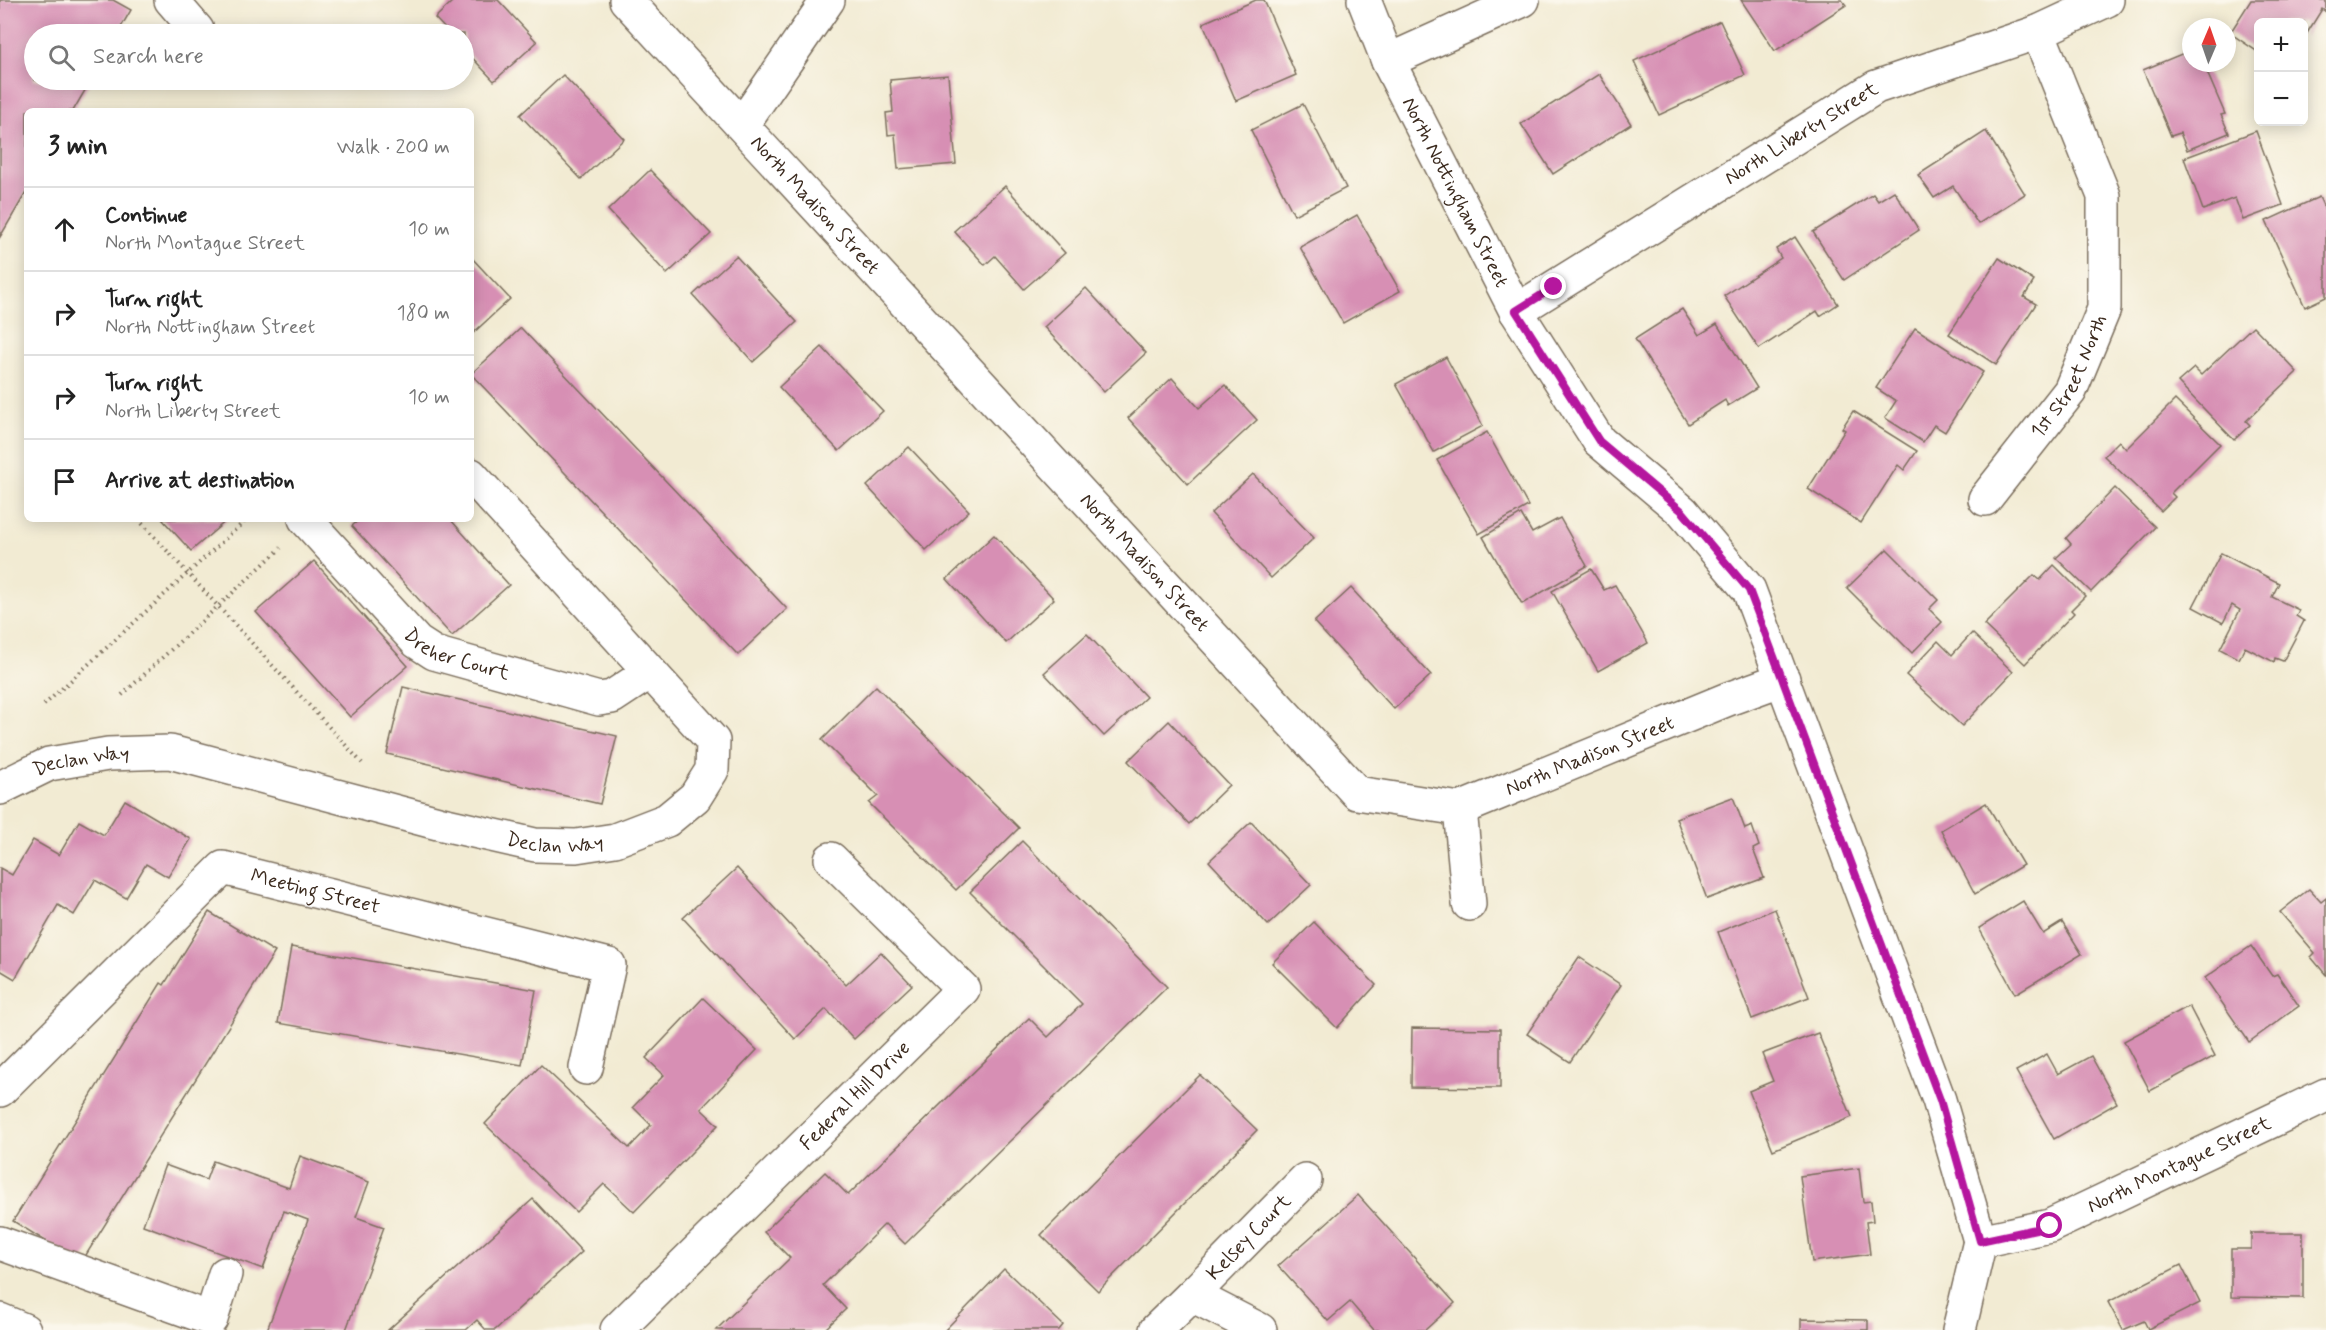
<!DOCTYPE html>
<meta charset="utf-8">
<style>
body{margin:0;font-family:Mynerve,sans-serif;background:#f2f2f2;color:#222}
.controls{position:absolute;right:18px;top:18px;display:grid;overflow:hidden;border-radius:9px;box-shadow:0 3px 15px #0003}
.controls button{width:54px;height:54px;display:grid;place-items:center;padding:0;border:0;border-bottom:2px solid #e0e0e0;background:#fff;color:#222;font:30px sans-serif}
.compass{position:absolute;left:2182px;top:18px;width:54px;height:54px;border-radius:50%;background:#fff;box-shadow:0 3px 15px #0003;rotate:2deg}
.stop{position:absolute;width:18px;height:18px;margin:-14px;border:4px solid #b5179e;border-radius:50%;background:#fff}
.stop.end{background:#b5179e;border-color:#fff;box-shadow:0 2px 6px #0008}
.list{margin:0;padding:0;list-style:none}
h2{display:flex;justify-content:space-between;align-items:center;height:78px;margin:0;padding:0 24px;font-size:26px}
h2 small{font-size:20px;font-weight:400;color:#767676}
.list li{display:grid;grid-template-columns:39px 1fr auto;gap:18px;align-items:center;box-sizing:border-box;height:84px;padding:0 24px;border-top:2px solid #e0e0e0}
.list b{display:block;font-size:22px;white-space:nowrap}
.list p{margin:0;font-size:20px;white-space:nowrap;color:#767676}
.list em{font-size:20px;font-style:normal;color:#767676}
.icon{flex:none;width:33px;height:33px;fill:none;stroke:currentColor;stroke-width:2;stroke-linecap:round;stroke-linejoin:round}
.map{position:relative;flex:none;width:2326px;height:1330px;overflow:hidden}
.search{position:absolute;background:#fff;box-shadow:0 3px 15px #0003;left:24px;top:24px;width:450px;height:66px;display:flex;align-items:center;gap:15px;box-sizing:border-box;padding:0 21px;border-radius:33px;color:#767676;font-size:22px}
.panel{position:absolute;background:#fff;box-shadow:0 3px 15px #0003;left:24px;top:108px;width:450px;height:414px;border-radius:9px}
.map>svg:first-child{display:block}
</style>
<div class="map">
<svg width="2326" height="1330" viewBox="0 0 2326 1330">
<rect width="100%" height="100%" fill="#fbf7ec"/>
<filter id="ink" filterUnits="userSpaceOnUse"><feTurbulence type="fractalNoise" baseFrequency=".0167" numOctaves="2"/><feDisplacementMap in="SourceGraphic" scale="12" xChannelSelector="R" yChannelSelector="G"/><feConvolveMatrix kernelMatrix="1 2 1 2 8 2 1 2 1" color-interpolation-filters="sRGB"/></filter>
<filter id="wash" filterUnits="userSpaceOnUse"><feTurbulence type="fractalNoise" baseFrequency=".008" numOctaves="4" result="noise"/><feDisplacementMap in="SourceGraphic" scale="24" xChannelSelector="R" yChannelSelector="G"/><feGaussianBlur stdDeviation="1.35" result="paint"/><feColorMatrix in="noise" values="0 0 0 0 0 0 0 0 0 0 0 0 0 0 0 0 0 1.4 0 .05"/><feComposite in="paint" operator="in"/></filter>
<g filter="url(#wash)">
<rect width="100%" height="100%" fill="#f2ebd3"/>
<g id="blocks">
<g fill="#d78fb4">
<polygon points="0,0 113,0 131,10 117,34 34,34 34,80 91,80 73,111 27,111 27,191 0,237"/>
<polygon points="454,0 498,0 537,42 494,81 464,49 464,34 450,34 435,18"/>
<polygon points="1256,0 1264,0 1296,75 1236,101 1203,23"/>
<polygon points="1741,0 1842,0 1846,5 1775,51"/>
<polygon points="2251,0 2326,0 2326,12 2322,9 2304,38 2304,22 2258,22 2258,52 2230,33"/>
<polygon points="1720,21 1745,75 1659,115 1634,61"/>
<polygon points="2191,50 2191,63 2203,63 2225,114 2221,115 2229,133 2187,150 2180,133 2171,136 2143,70"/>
<polygon points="1599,74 1631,124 1553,174 1521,124"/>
<polygon points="563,75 624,139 581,179 520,115"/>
<polygon points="948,75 956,164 898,169 895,134 888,135 886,113 893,112 890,80"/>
<polygon points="1303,104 1346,188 1294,215 1251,130"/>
<polygon points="1986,131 2025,194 1978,224 1953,186 1934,198 1918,175"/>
<polygon points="2256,131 2283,205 2243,220 2235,198 2203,210 2184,158"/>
<polygon points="650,170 711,234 667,274 608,210"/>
<polygon points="1005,186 1065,253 1024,289 995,256 985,265 954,231"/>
<polygon points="1894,191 1919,230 1844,280 1813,232 1873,194 1878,201"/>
<polygon points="2319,197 2326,212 2326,297 2305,307 2266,221"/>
<polygon points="1357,215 1400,291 1343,323 1300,247"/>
<polygon points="1795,237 1838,304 1820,316 1817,311 1759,349 1724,296 1781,258 1776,249"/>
<polygon points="736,256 797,322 753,362 693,295"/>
<polygon points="471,257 510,299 471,335"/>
<polygon points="1999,258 2034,281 2024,297 2036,304 1996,365 1949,334"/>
<polygon points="1086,288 1146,353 1104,392 1044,327"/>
<polygon points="1682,309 1699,335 1717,324 1757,388 1728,406 1725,400 1688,424 1635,339"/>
<polygon points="2253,326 2297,372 2246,421 2250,425 2234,440 2178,382 2194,368 2201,375"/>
<polygon points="521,328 787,609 738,655 471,374"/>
<polygon points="1915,328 1983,372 1945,432 1934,425 1923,442 1885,418 1896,401 1876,388"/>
<polygon points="822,347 883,411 839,451 779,387"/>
<polygon points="1446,357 1483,426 1434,452 1396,384"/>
<polygon points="1172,378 1199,408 1225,385 1257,420 1188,484 1128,418"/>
<polygon points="2175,400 2220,444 2171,493 2175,497 2161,511 2104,456 2119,441 2126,449"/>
<polygon points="1853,411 1917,451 1904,470 1898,465 1861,523 1808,489 1845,430 1842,428"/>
<polygon points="1487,432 1528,506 1479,534 1437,460"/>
<polygon points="909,447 969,511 926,550 867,486"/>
<polygon points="1253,474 1314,538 1271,578 1211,513"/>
<polygon points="2115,488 2155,527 2091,592 2056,558 2071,544 2066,538"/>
<polygon points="1521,514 1532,533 1560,518 1587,566 1522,604 1483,537"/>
<polygon points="162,519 228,519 191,551"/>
<polygon points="360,519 450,519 509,585 452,636 352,526"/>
<polygon points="994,535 1054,599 1006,643 947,579"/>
<polygon points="1887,549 1938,600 1929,609 1942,622 1912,653 1847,588"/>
<polygon points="2221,553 2279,583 2272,597 2299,610 2296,616 2304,621 2283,661 2275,658 2274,662 2245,647 2239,659 2220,649 2240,610 2232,605 2223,623 2193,607"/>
<polygon points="314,561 408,666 350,717 256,612"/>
<polygon points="2054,565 2085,596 2071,610 2074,613 2025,664 1984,625 2034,575 2040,580"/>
<polygon points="1591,569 1604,590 1615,585 1648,643 1598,671 1552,591"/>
<polygon points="1351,588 1431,675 1394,709 1314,622"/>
<polygon points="1972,633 2013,672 1962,726 1906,675 1938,641 1952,655"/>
<polygon points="1087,634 1146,697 1104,736 1044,673"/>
<polygon points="876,686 1019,828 956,890 869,803 878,796 822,740"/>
<polygon points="403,687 617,736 600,804 387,754"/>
<polygon points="1169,721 1229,785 1189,824 1128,761"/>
<polygon points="1733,797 1745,829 1752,826 1759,846 1753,849 1764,878 1707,899 1676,818"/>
<polygon points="125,800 191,839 168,877 146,864 126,898 95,880 74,915 58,905 15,979 0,970 0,868 12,875 33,840 59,855 79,821 104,835"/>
<polygon points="1986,803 2023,865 1975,894 1941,830"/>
<polygon points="1251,822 1311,885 1268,925 1209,861"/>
<polygon points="1022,841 1167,987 905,1244 885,1224 823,1285 846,1309 824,1330 716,1330 790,1258 764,1232 825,1172 848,1195 1029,1018 1048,1037 1082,1004 970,892"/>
<polygon points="737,868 846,985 881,952 912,985 854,1039 826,1009 795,1039 683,918"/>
<polygon points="2309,889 2321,902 2326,898 2326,975 2311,957 2315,953 2280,912"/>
<polygon points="2023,901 2043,934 2062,922 2082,954 2015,994 1979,928"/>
<polygon points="1775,909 1809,997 1752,1019 1718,932"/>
<polygon points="209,912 275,952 81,1263 13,1221 161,983 164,985"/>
<polygon points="1314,922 1376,985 1337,1028 1272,963"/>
<polygon points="2251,946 2272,976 2277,974 2299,1006 2249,1042 2205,978"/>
<polygon points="291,947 536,990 522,1065 278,1023"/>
<polygon points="1579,957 1621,985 1570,1062 1527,1034"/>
<polygon points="703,998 757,1050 701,1109 718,1125 634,1212 604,1184 576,1212 485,1124 541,1065 629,1148 651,1125 633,1107 664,1075 646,1058"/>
<polygon points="2189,1006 2215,1056 2150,1091 2124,1041"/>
<polygon points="1412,1028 1500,1029 1500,1088 1411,1087"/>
<polygon points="1818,1033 1852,1117 1773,1150 1749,1091 1773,1081 1762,1054"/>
<polygon points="2047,1054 2058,1074 2091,1056 2117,1103 2054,1139 2016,1071"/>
<polygon points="1200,1075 1257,1130 1098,1291 1041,1235"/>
<polygon points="300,1156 369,1182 356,1217 384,1227 346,1330 267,1330 308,1220 284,1211 263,1269 143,1225 165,1165 206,1180 213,1161 289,1188"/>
<polygon points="1859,1168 1863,1202 1871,1201 1873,1221 1866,1222 1870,1254 1812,1262 1800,1176"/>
<polygon points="1358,1195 1455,1303 1425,1330 1374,1330 1350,1302 1328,1321 1278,1266"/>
<polygon points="533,1199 582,1252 495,1330 486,1330 477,1320 466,1330 388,1330"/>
<polygon points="2251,1233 2303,1233 2303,1298 2231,1297 2231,1249 2251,1249"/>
<polygon points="2181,1265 2200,1303 2148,1329 2144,1321 2123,1330 2108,1302"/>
<polygon points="1004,1269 1063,1325 1059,1330 945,1330"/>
<polygon points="1801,1319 1868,1320 1868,1330 1801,1330"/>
</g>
</g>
</g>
<g filter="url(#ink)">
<use href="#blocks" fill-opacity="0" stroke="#7b6e5d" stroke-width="1.5"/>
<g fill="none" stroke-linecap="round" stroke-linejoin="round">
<g stroke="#7b6e5d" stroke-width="36">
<g id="minor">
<polyline points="171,0 197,30"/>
<path id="s1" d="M626,0L1357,793L1460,809L1728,699L1783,679"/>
<path id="s2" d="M1364,0L1388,61L1516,311L1599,441L1682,511L1749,590L1939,1100L1980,1241"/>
<polyline points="1388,61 1523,0"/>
<polyline points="742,125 828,0"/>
<path id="s3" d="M1516,311L1876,87L2038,32L2107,0"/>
<path id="s4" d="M1985,499L2070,391L2104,309V196L2038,32"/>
<path id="s5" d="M305,519L417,642L434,653L599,699L612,697L650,672"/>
<path id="s6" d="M0,788L49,764L108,754L170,752L438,823L535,845L576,846L615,840L667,820L695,797L712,770L713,741L471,475"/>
<polyline points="1460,809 1469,904"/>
<path id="s7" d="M0,1090L223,868L609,965L586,1068"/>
<polyline points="0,1243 211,1319 225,1274"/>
<path id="s8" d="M1192,1295L1305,1180"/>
<polyline points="0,1320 24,1330"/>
<path id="s9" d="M617,1330L963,989L831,859"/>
<polyline points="1156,1330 1192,1295 1260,1330"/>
<path id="s10" d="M1959,1330L1980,1241L2050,1226L2326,1095"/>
</g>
</g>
<g stroke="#7b6e5d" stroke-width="4" stroke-dasharray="1.5 4.5" stroke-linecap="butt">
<polyline points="138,519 362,763"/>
<polyline points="122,695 281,548"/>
<polyline points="44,705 247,519"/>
</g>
<use href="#minor" stroke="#fff" stroke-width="33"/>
</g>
</g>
<g fill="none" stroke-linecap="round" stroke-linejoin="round" filter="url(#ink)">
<polyline stroke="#b5179e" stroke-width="8" points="1554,287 1516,311 1599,441 1682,511 1749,590 1940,1100 1980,1241 2050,1226"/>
</g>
<g text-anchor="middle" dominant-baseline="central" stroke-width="5" stroke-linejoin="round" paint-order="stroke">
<g font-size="20" fill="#3b2a1e" stroke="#fbf7ec">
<text stroke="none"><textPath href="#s3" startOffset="336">North Liberty Street</textPath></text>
<text stroke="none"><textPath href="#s2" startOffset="213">North Nottingham Street</textPath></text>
<text stroke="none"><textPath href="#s1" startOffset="279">North Madison Street</textPath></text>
<text stroke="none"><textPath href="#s4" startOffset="150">1st Street North</textPath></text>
<text stroke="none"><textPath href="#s1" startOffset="765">North Madison Street</textPath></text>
<text stroke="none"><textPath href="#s5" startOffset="208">Dreher Court</textPath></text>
<text stroke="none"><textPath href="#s1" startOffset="1323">North Madison Street</textPath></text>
<text stroke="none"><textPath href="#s6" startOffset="87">Declan Way</textPath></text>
<text stroke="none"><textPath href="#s6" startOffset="573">Declan Way</textPath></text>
<text stroke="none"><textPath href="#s7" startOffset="410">Meeting Street</textPath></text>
<text stroke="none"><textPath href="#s9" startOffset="334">Federal Hill Drive</textPath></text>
<text stroke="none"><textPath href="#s10" startOffset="306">North Montague Street</textPath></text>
<text stroke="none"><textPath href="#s8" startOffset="81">Kelsey Court</textPath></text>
</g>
</g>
</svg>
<div class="controls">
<button>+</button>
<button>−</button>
</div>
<svg class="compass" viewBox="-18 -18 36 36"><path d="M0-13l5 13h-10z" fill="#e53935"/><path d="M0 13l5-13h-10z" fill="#767676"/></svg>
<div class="stop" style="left:2050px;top:1226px"></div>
<div class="stop end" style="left:1554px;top:287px"></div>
<div class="search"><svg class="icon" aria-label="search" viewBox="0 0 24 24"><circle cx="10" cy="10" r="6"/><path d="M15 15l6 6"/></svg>Search here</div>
<section class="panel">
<h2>3 min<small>Walk · 200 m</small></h2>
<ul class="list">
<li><svg class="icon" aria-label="ahead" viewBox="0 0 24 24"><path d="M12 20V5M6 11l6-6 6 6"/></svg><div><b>Continue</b><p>North Montague Street</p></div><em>10 m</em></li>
<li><svg class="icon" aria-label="right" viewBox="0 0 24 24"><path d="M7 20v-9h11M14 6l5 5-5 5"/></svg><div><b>Turn right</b><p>North Nottingham Street</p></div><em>180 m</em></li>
<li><svg class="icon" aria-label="right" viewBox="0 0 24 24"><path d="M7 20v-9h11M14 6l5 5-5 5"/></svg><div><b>Turn right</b><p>North Liberty Street</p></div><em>10 m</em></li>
<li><svg class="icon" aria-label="arrive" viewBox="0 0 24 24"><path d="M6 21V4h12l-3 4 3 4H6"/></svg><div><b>Arrive at destination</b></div></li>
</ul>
</section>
</div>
